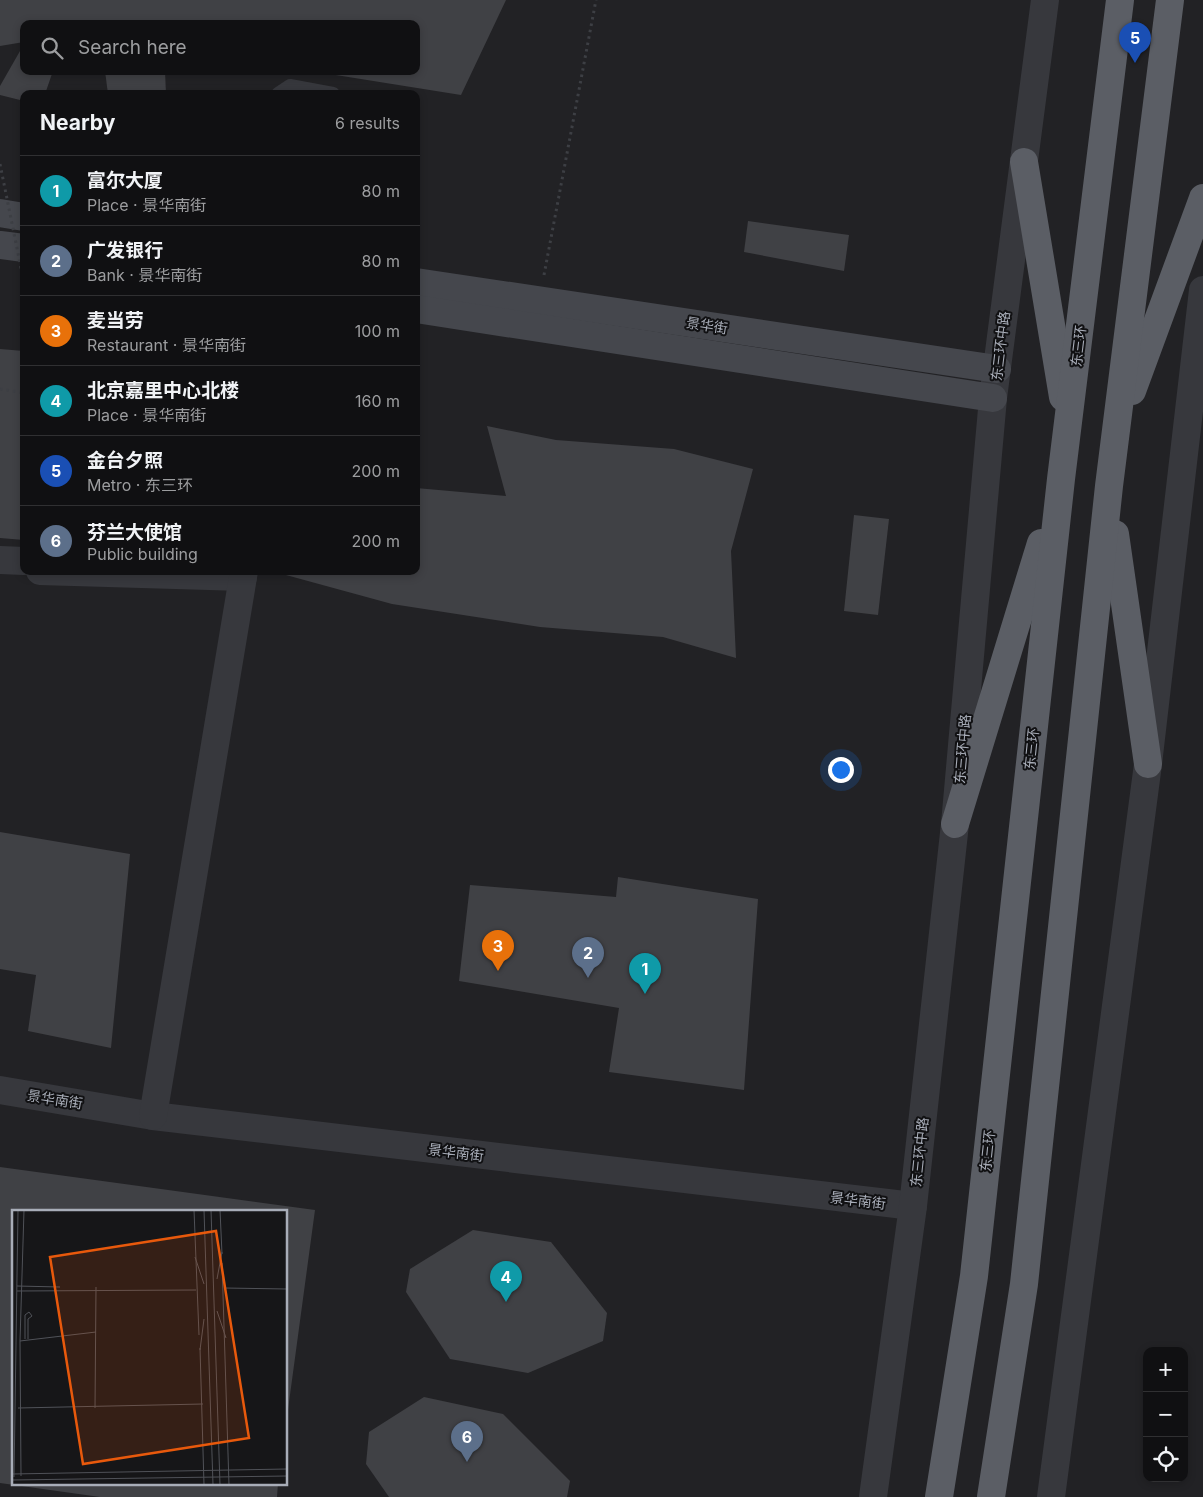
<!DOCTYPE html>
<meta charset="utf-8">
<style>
body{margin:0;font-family:Inter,"Noto Sans SC",sans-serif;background:#19191b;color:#f1f3f6}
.controls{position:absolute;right:15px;bottom:15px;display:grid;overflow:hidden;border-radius:10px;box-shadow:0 2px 8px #0003}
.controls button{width:45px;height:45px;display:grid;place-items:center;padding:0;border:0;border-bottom:1px solid #303032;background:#101012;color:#f1f3f6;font:25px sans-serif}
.you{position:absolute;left:840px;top:769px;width:18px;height:18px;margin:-12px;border:4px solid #fff;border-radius:50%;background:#1a73e8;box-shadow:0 0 0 8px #1a73e833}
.badge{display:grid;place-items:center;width:32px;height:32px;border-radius:50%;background:#f2b134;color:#fff;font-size:16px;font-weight:700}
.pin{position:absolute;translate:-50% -41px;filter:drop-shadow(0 1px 2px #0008)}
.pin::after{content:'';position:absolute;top:26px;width:18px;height:15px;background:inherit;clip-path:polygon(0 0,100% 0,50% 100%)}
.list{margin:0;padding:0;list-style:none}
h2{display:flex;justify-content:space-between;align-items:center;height:65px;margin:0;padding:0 20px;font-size:21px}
h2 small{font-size:16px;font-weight:400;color:#9c9d9f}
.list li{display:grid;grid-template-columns:32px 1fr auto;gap:15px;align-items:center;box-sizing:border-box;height:70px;padding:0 20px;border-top:1px solid #303032}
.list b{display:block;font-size:19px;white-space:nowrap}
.list p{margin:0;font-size:16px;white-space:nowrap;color:#9c9d9f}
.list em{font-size:16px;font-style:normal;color:#9c9d9f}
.icon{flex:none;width:28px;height:28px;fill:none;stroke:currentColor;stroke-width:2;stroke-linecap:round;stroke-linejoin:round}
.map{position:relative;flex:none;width:1203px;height:1497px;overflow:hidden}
.search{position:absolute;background:#101012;box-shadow:0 2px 8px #0003;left:20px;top:20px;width:400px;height:55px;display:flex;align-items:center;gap:12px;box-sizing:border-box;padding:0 18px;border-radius:10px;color:#9c9d9f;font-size:19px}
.panel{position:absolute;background:#101012;box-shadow:0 2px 8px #0003;left:20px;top:90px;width:400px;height:485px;border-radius:10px}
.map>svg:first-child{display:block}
</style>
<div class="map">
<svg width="1203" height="1497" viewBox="0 0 1203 1497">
<rect width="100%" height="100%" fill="#161618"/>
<path fill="#222225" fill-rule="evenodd" d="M0,0H1203V1497H0ZM24,24H416V71H24ZM24,94H416V571H24ZM14,1211H286V1483H14ZM1147,1351H1184V1478H1147Z"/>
<g fill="#404145">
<polygon points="0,0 506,0 461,95 317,72 416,71 416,24 198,24 164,20 164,24 24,24 24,42 0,46"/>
<polygon points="24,44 24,71 53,71 45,94 24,94 24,101 0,95 0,86"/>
<polygon points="105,71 165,71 166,94 108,94"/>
<polygon points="748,221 849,235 844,271 744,252"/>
<polygon points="0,349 24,351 24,540 0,538"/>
<polygon points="487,426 556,440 674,449 753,469 731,551 736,658 663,637 540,627 392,604 275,572 416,571 416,488 506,496"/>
<polygon points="854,515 889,519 878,615 844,611"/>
<polygon points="0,832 130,854 111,1048 28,1031 36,975 0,969"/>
<polygon points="618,877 758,899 744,1090 609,1072 619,1008 459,981 470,885 616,897"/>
<polygon points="0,1167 315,1210 287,1417 286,1211 14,1211 14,1483 278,1483 277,1497 100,1497 0,1483"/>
<polygon points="473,1230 551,1242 607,1313 603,1341 528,1373 450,1359 406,1292 410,1269"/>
<polygon points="424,1397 503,1414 570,1481 567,1497 389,1497 366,1464 369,1432"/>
</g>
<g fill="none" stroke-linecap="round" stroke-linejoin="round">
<g stroke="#3d3f44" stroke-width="3" stroke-dasharray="2.5 4" stroke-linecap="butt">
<polyline points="544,275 596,0"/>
<polyline points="0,389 24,393"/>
</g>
<polyline stroke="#37383d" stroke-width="14" points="278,94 290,86 333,94"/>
<g stroke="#37383d" stroke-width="28">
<polyline points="0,560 24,561"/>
<polyline points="40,571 243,577"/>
<polyline points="0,1090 153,1116 913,1206"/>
<polyline points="153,1116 244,571"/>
</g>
<g stroke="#37383d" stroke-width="28">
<polyline points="873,1497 913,1206 955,824 993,398 1045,0"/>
<polyline points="1051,1497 1148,764 1203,290"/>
</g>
<g stroke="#45474d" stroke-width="28">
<polyline points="0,213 24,217"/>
<polyline points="0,245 24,248"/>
<polyline points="416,282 997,369"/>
<polyline points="416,309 993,398"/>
</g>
<g stroke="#5b5e65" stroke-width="28">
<polyline points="1024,162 1063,397"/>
<polyline points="1132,391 1203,198"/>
<polyline points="1115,534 1148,764"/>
<polyline points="955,824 1041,543"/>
<polyline points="939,1497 974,1276 1061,479 1120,0"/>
<polyline points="991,1497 1024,1284 1109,486 1170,0"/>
</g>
<polyline stroke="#3d3f44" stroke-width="3" stroke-dasharray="2.5 4" stroke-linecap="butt" points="0,164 24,283"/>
</g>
<g text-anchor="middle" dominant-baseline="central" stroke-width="4" stroke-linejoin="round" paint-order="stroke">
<g font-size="14" fill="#a8adb8" stroke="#111113">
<text transform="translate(707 325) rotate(9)">景华街</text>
<text transform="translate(1000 346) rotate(-83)">东三环中路</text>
<text transform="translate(1078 346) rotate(-83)">东三环</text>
<text transform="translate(962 749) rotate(-85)">东三环中路</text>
<text transform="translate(1031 749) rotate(-84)">东三环</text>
<text transform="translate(55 1099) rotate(9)">景华南街</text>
<text transform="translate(987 1151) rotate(-84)">东三环</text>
<text transform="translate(456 1152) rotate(7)">景华南街</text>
<text transform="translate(919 1152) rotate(-84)">东三环中路</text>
<text transform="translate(858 1200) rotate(7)">景华南街</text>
</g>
</g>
<g transform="translate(12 1210)">
<rect width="275" height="275" fill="#161618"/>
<path fill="none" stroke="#505258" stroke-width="1" d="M182,0L187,125M192,0L201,275M199,0L208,275M208,0L210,44M183,47L192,74M210,53L217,275M205,69L210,42M5,76L48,77M212,78L275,79M5,81L184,80M205,101L214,128M13,129V105L17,102L20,106L16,109V129M8,131L84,122M188,138L192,275M188,140L192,109M6,198L191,194M83,198L84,77M0,264L275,259M9,266L8,131L12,0M2,267L6,0M0,270L275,266"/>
<path fill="#e8590c" fill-opacity="0.15" stroke="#e8590c" stroke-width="2.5" d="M204,21L237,228L71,254L38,47Z"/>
<rect width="275" height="275" fill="none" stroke="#a8adb8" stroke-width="2.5"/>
</g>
</svg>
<div class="controls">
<button>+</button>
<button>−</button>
<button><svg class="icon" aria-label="locate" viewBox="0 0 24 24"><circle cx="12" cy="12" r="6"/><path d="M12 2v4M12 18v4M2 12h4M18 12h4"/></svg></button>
</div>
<div class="you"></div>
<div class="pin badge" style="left:645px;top:994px;background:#0f9aa8">1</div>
<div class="pin badge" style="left:588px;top:978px;background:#5c6f8a">2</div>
<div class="pin badge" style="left:498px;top:971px;background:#e8710a">3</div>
<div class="pin badge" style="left:506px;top:1302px;background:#0f9aa8">4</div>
<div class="pin badge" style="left:1135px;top:63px;background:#1a4fb4">5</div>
<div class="pin badge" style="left:467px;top:1462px;background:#5c6f8a">6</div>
<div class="search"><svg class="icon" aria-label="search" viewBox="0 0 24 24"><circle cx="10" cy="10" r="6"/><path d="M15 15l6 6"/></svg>Search here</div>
<section class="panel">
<h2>Nearby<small>6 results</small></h2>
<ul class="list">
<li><span class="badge" style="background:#0f9aa8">1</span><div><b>富尔大厦</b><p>Place · 景华南街</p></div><em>80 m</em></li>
<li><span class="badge" style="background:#5c6f8a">2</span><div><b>广发银行</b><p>Bank · 景华南街</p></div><em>80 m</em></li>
<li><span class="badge" style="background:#e8710a">3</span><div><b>麦当劳</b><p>Restaurant · 景华南街</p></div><em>100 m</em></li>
<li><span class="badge" style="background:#0f9aa8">4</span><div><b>北京嘉里中心北楼</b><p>Place · 景华南街</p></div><em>160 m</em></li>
<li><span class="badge" style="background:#1a4fb4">5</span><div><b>金台夕照</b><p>Metro · 东三环</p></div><em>200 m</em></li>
<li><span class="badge" style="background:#5c6f8a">6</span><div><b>芬兰大使馆</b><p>Public building</p></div><em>200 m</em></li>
</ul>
</section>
</div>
